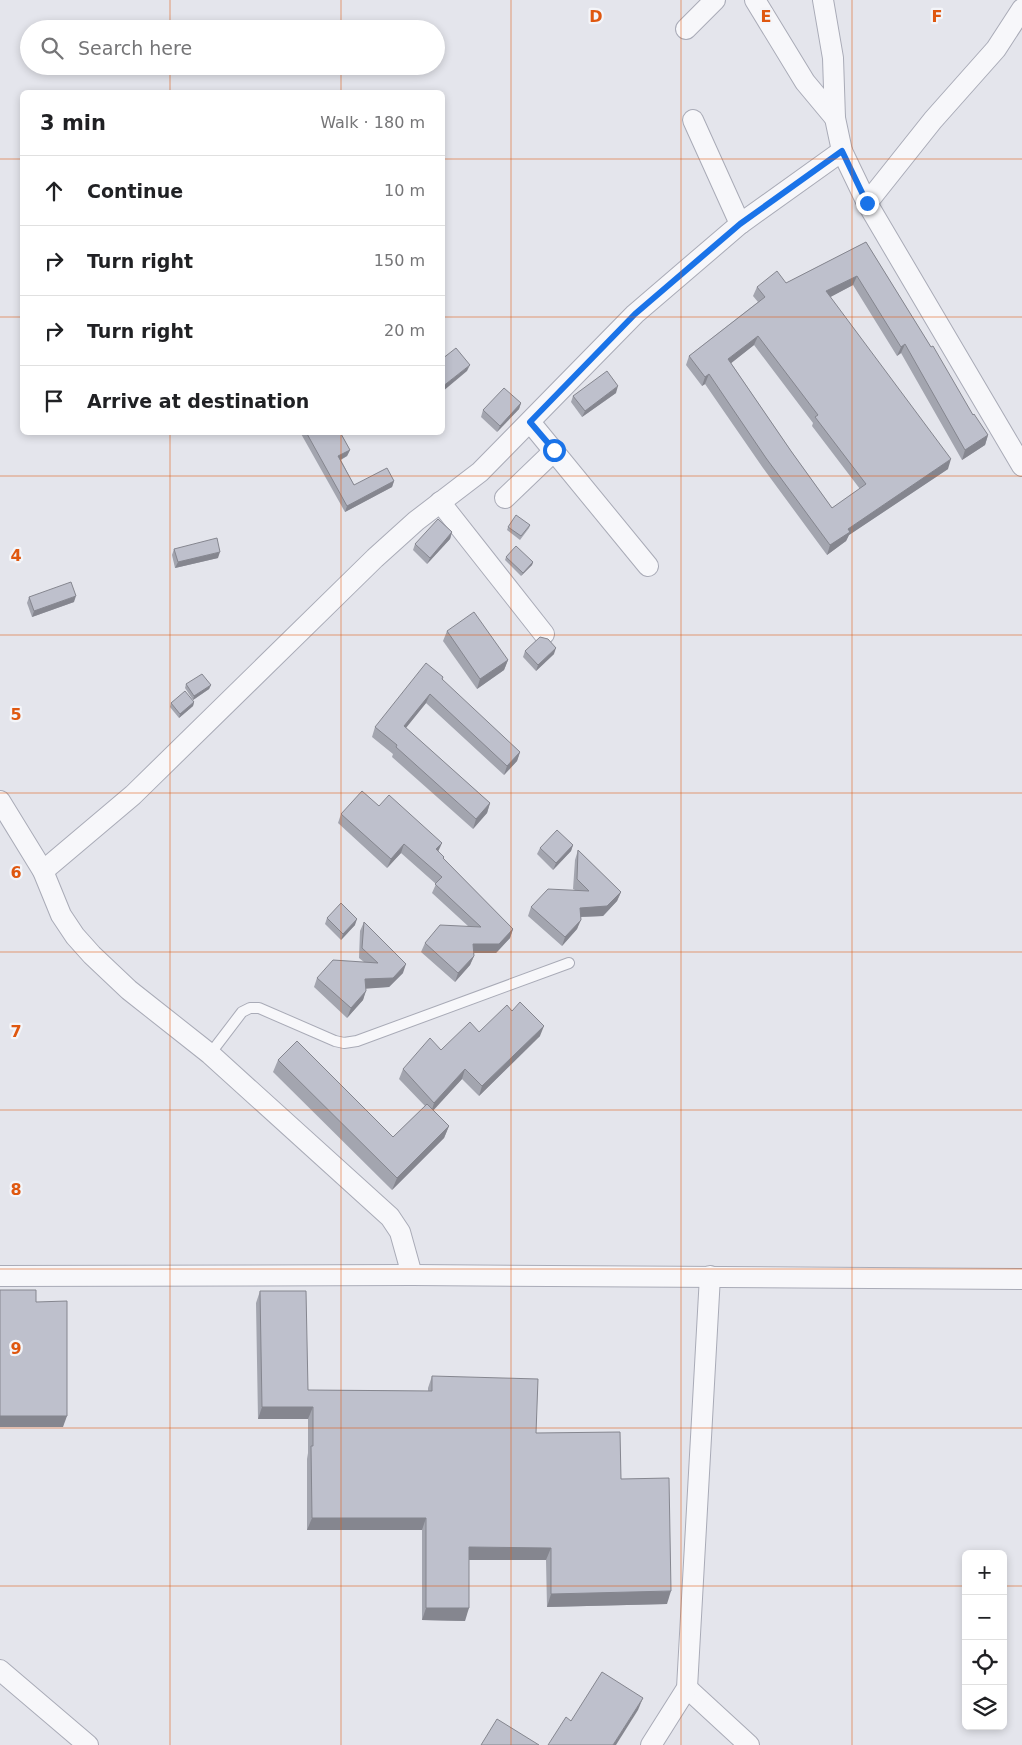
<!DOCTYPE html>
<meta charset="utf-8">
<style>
body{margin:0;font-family:"DejaVu Sans",sans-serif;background:#f2f2f2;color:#202124}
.controls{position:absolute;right:15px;bottom:15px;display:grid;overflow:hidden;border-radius:8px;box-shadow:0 2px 8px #0003}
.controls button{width:45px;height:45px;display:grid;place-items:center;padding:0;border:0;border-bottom:1px solid #e0e0e0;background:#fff;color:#202124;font:25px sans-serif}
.stop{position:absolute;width:15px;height:15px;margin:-11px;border:4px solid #1a73e8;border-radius:50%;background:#fff}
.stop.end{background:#1a73e8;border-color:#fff;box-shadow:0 1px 5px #0008}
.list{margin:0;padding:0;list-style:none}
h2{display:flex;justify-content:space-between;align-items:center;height:65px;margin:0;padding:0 20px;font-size:21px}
h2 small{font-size:16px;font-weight:400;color:#757577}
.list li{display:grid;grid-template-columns:32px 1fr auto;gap:15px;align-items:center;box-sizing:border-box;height:70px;padding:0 20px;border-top:1px solid #e0e0e0}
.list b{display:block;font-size:19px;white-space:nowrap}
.list em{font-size:16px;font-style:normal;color:#757577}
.icon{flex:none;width:28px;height:28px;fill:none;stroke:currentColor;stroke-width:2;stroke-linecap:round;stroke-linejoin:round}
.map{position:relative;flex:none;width:1022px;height:1745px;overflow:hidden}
.search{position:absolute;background:#fff;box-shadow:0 2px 8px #0003;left:20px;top:20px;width:425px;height:55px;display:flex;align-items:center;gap:12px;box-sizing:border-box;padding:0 18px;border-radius:28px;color:#757577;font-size:19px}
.panel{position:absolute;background:#fff;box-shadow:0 2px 8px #0003;left:20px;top:90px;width:425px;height:345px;border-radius:8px}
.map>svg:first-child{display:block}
</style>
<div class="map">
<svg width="1022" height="1745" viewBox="0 0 1022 1745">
<rect width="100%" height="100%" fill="#e4e5ec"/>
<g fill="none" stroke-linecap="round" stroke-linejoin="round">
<g stroke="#a9abb7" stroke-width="12">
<polyline id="lane" points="210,1054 242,1012 250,1008 259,1008 335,1041 344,1043 357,1041 569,963"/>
</g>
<g stroke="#a9abb7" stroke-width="22">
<g id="street">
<polyline points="755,0 805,82 835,118"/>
<polyline points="823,0 833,58 835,118 842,151 867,203 1022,466"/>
<polyline points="686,29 715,0"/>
<polyline points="693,120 740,224"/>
<polyline points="867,203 933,120 996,49 1022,9"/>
<polyline points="530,422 648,566"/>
<polyline points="505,498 554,451"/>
<polyline points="440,502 544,634"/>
<polyline points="0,801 43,871 61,915 75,936 92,955 129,990 210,1054 390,1217 400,1232 412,1275"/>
<polyline points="43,871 133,795 375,558 416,521 480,472 635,314 740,224 842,151"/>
<polyline points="0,1276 412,1275 1022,1279"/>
<polyline points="0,1670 88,1745"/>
<polyline points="687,1688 749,1745"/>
<polyline points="651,1745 687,1688 710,1276"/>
</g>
</g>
<use href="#lane" stroke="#f7f7fa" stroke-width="10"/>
<use href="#street" stroke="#f7f7fa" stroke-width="20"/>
</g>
<g fill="#a3a5af" fill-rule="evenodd">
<path d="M866,242L973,415L988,435L985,445L962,460L901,353L897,356L853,285L830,297L948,469L849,535L846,541L827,555L763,468L705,384L702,386L686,365L689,356L758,302L753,296L757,287L786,283ZM754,345L813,423L812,426L860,489L832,508L791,451L731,363Z"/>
<polygon points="616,393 582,417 571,402 573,396"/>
<polygon points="521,403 519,409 497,432 481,417 483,410"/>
<polygon points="300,432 340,432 350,450 347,456 341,460 354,485 394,481 392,487 345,512"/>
<polygon points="530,525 529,528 520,540 507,530 508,527"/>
<polygon points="452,532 450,539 427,564 413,550 415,544"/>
<polygon points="174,549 218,558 175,568 172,555"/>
<polygon points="506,557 533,562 532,565 521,576 505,560"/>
<polygon points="29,597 74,602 32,617 27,603"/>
<polygon points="447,631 508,660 504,670 477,689 443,641"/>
<polygon points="525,651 554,654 536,671 523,657"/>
<polygon points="443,677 442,680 520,752 517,761 504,775 426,703 406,728 490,803 487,813 473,829 392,757 393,754 372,737 375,727"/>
<polygon points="186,684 211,685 209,689 193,700 185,688"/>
<polygon points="194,702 193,706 179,718 170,707 171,703"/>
<polygon points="379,806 439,852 444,859 513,929 510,938 496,953 474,953 474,956 470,965 455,982 421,952 425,943 468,926 432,893 436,884 401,853 387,868 338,823 341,814"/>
<polygon points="573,845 571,851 553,870 537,854 540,848"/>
<polygon points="578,850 621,892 617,901 603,916 581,917 577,929 562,946 528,916 531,907 575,890 573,889 575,860"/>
<polygon points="327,918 355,925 341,940 325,924"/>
<polygon points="364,922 403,973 389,987 366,988 363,1000 347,1018 314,987 317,978 364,962 359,958 360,931"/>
<polygon points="479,1032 540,1036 479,1096 462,1079 433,1110 449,1126 444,1138 392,1190 273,1072 278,1060 393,1137 425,1106 399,1079 403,1069"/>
<polygon points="260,1291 308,1390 428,1391 428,1388 432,1376 621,1479 667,1604 547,1607 546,1560 469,1560 465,1621 422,1620 422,1530 307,1530 307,1459 308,1453 308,1419 258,1419 256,1303"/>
</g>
<g fill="#85868f">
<polygon points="857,276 853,285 823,301 826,291"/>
<polygon points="758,336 754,345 725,368 728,359"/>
<polygon points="905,344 901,353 897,356 901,347"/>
<polygon points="470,365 467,371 442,392 442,387"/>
<polygon points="709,374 705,384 702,386 705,377"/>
<polygon points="618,386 616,393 582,417 585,411"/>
<polygon points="521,403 519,409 497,432 500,426"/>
<polygon points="988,435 985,445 962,460 965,450"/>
<polygon points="350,450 347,456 336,462 338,456"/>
<polygon points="951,459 948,469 849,535 846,541 827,555 830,545 848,529"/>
<polygon points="394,481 392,487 345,512 347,506"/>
<polygon points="452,532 450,539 427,564 430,558"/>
<polygon points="220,552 218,558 175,568 178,562"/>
<polygon points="533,562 532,565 521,576 523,573"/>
<polygon points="76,596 74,602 32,617 34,611"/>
<polygon points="556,648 554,654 536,671 538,665"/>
<polygon points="508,660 504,670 477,689 480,679"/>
<polygon points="211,685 209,689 193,700 194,696"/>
<polygon points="430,694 426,703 400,735 404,726"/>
<polygon points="194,702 193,706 179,718 180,714"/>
<polygon points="520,752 517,761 504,775 507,766"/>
<polygon points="490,803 487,813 473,829 476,819"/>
<polygon points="442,843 438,852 436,849"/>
<polygon points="404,844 401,853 387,868 391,859"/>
<polygon points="573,845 571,851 553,870 556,863"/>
<polygon points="621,892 617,901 603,916 577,917 580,908"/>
<polygon points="357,919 355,925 341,940 343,934"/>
<polygon points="581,920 577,929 562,946 565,937"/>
<polygon points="513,929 510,938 496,953 470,953 473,944"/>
<polygon points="474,956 470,965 455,982 458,973"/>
<polygon points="406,964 403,973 389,987 362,989 365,979"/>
<polygon points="366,991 363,1000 347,1018 351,1008"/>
<polygon points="544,1026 540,1036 479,1096 482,1086"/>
<polygon points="465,1069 462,1079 431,1113 434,1103"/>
<polygon points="449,1126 444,1138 392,1190 397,1178"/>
<polygon points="262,1407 313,1407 308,1419 258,1419"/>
<polygon points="0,1416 67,1416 63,1427 0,1427"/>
<polygon points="312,1518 426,1518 422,1530 307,1530"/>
<polygon points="469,1547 551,1548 546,1560 465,1560"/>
<polygon points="671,1591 667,1604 547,1607 551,1594"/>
<polygon points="426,1608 469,1608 465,1621 422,1620"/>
<polygon points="643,1698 638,1710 616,1745 613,1745"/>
</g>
<g fill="#bec0cc" stroke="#85868f" fill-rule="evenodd">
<path d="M866,242L931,347L933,346L973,415L974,414L988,435L965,450L905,344L901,347L857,276L826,291L951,459L848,529L850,532L830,545L766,458L709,374L705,377L689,356L765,297L757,287L777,271L786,283ZM758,336L818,415L815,417L866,484L832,508L791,451L728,359Z"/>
<polygon points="456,348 470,365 442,387 442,359"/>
<polygon points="607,371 618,386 585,411 573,396"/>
<polygon points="504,388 521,403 500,426 483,410"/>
<polygon points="306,432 340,432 350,450 338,456 354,485 387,468 394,481 347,506"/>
<polygon points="516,515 530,525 521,536 508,527"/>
<polygon points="438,519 452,532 430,558 415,544"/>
<polygon points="217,538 220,552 178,562 174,549"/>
<polygon points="516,546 533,562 523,573 506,557"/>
<polygon points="71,582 76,596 34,611 29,597"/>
<polygon points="474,612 508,660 480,679 447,631"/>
<polygon points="540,637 548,639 556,648 538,665 525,651"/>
<polygon points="426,663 443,677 442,679 520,752 507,766 430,694 404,726 490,803 476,819 396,747 397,745 375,727"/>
<polygon points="202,674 211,685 194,696 186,684"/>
<polygon points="185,691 194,702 180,714 171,703"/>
<polygon points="362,791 379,806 389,795 442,843 436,849 444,857 443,858 513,929 499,944 473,944 474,956 458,973 425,943 440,925 481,927 435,884 442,877 404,844 391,859 341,814"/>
<polygon points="557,830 573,845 556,863 540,848"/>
<polygon points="578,850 621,892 607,906 580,908 581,920 565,937 531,907 548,889 589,891 577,879"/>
<polygon points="341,903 357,919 343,934 327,918"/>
<polygon points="364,922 406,964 393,978 365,979 366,991 351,1008 317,978 333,960 378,963 362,948"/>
<polygon points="520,1002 544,1026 482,1086 465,1069 434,1103 403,1069 430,1038 441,1050 470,1022 479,1032 507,1005 512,1011"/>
<polygon points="297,1041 393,1137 427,1104 449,1126 397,1178 278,1060"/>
<polygon points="0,1290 36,1290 36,1302 67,1301 67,1416 0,1416"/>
<polygon points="260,1291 306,1291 308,1390 432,1391 432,1376 538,1379 536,1433 620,1432 621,1479 669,1478 671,1591 551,1594 551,1548 469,1547 469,1608 426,1608 426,1518 312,1518 311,1446 313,1446 313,1407 262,1407"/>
<polygon points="602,1672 643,1698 613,1745 548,1745 566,1717 571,1721"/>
<polygon points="497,1719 539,1745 481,1745"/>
</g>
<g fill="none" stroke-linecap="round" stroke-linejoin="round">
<polyline stroke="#1a73e8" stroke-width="6" points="554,450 530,422 635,314 740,224 842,151 867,203"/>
</g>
<path fill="none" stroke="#df570f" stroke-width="1" stroke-opacity="0.55" d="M170,0V29M341,0V29M511,0V1745M681,0V1745M852,0V1745M170,66V92M341,66V92M0,159H22M442,159H1022M0,317H22M442,317H1022M170,432V1745M341,432V1745M0,476H1022M0,635H1022M0,793H1022M0,952H1022M0,1110H1022M0,1269H1022M0,1428H1022M0,1586H966M1003,1586H1022"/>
<g font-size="16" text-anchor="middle" font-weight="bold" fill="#df570f" stroke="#f4f5f9" stroke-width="4.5" stroke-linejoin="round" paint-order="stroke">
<text x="596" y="22">D</text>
<text x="766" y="22">E</text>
<text x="937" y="22">F</text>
<text x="16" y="561">4</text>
<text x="16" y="720">5</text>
<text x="16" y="878">6</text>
<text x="16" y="1037">7</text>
<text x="16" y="1195">8</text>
<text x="16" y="1354">9</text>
</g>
</svg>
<div class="controls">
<button>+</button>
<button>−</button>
<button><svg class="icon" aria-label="locate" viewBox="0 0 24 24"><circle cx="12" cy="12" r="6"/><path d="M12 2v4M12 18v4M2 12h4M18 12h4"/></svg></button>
<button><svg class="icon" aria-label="layers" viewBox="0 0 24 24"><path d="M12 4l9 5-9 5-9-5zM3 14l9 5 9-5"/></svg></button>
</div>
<div class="stop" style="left:554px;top:450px"></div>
<div class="stop end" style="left:867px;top:203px"></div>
<div class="search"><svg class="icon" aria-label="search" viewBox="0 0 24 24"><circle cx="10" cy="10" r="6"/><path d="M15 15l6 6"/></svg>Search here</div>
<section class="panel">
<h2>3 min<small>Walk · 180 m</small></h2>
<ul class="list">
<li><svg class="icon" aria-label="ahead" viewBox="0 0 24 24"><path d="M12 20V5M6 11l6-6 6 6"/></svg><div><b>Continue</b></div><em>10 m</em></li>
<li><svg class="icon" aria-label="right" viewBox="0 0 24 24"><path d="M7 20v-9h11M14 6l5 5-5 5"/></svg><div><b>Turn right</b></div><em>150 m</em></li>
<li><svg class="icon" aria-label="right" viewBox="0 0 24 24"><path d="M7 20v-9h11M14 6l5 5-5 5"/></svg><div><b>Turn right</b></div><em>20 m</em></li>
<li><svg class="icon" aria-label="arrive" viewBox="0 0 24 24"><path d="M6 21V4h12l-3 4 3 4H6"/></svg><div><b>Arrive at destination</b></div></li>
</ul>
</section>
</div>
